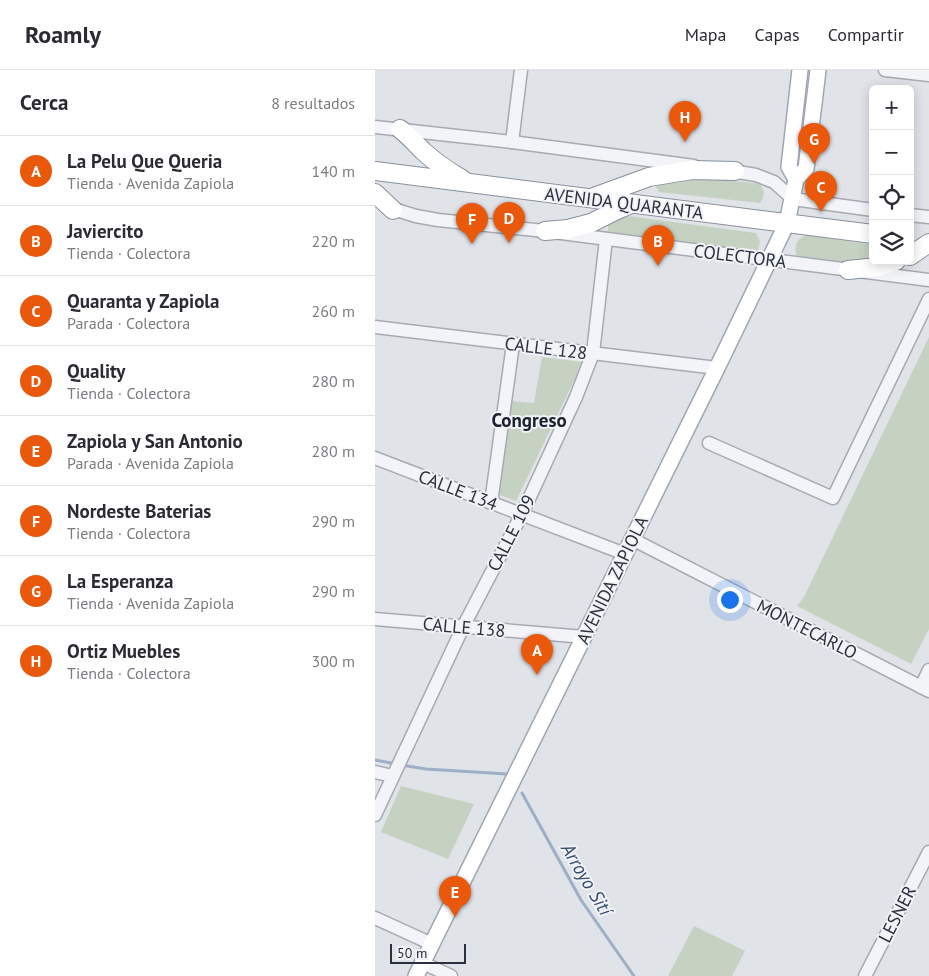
<!DOCTYPE html>
<html lang="es">
<meta charset="utf-8">
<style>
body{margin:0;font-family:"PT Sans",sans-serif;background:#f2f2f3;color:#2b2b33}
.controls{position:absolute;right:15px;top:15px;display:grid;overflow:hidden;border-radius:8px;box-shadow:0 2px 12px #0003}
.controls button{width:45px;height:45px;display:grid;place-items:center;padding:0;border:0;border-bottom:1px solid #e1e1e2;background:#fff;color:#2b2b33;font:25px sans-serif}
.scale{position:absolute;left:15px;bottom:12px;width:76px;box-sizing:border-box;padding-left:5px;border:2px solid #2a303f;border-top:0;font-size:14px;line-height:18px;white-space:nowrap;color:#2a303f;-webkit-text-stroke:4px #f0f2f6;paint-order:stroke}
.you{position:absolute;left:354px;top:529px;width:18px;height:18px;margin:-12px;border:4px solid #fff;border-radius:50%;background:#1a73e8;box-shadow:0 0 0 8px #1a73e833}
.badge{display:grid;place-items:center;width:32px;height:32px;border-radius:50%;background:#ea580c;color:#fff;font-size:16px;font-weight:700}
.pin{position:absolute;translate:-50% -41px;filter:drop-shadow(0 1px 2px #0008)}
.pin::after{content:'';position:absolute;top:26px;width:18px;height:15px;background:inherit;clip-path:polygon(0 0,100% 0,50% 100%)}
.list{margin:0;padding:0;list-style:none}
h2{display:flex;justify-content:space-between;align-items:center;height:65px;margin:0;padding:0 20px;font-size:21px}
h2 small{font-size:16px;font-weight:400;color:#7c7c81}
.list li{display:grid;grid-template-columns:32px 1fr auto;gap:15px;align-items:center;box-sizing:border-box;height:70px;padding:0 20px;border-top:1px solid #e1e1e2}
.list b{display:block;font-size:19px;white-space:nowrap}
.list p{margin:0;font-size:16px;white-space:nowrap;color:#7c7c81}
.list em{font-size:16px;font-style:normal;color:#7c7c81}
.icon{flex:none;width:28px;height:28px;fill:none;stroke:currentColor;stroke-width:2;stroke-linecap:round;stroke-linejoin:round}
.map{position:relative;flex:none;width:554px;height:906px;overflow:hidden}
header{display:flex;align-items:center;gap:30px;box-sizing:border-box;height:70px;padding:0 25px;background:#fff;border-bottom:1px solid #e1e1e2}
header strong{font-size:24px}
nav{display:flex;gap:28px;margin-inline-start:auto;font-size:18px}
main{display:flex}
aside{flex:1;background:#fff}
.map>svg:first-child{display:block}
</style>
<header>
<strong>Roamly</strong>
<nav><a>Mapa</a><a>Capas</a><a>Compartir</a></nav>
</header>
<main>
<aside>
<h2>Cerca<small>8 resultados</small></h2>
<ul class="list">
<li><span class="badge">A</span><div><b>La Pelu Que Queria</b><p>Tienda · Avenida Zapiola</p></div><em>140 m</em></li>
<li><span class="badge">B</span><div><b>Javiercito</b><p>Tienda · Colectora</p></div><em>220 m</em></li>
<li><span class="badge">C</span><div><b>Quaranta y Zapiola</b><p>Parada · Colectora</p></div><em>260 m</em></li>
<li><span class="badge">D</span><div><b>Quality</b><p>Tienda · Colectora</p></div><em>280 m</em></li>
<li><span class="badge">E</span><div><b>Zapiola y San Antonio</b><p>Parada · Avenida Zapiola</p></div><em>280 m</em></li>
<li><span class="badge">F</span><div><b>Nordeste Baterias</b><p>Tienda · Colectora</p></div><em>290 m</em></li>
<li><span class="badge">G</span><div><b>La Esperanza</b><p>Tienda · Avenida Zapiola</p></div><em>290 m</em></li>
<li><span class="badge">H</span><div><b>Ortiz Muebles</b><p>Tienda · Colectora</p></div><em>300 m</em></li>
</ul>
</aside>
<div class="map">
<svg width="554" height="906" viewBox="0 0 554 906">
<rect width="100%" height="100%" fill="#e0e3e8"/>
<g fill="#c5d2c2">
<polygon points="312,105 385,114 389,122 388,128 385,133 284,122 281,117 285,111"/>
<polygon points="253,146 381,163 385,172 383,180 377,183 239,165 233,161 233,153"/>
<path d="M431,165L498,175V190L475,193L421,186C420,174 420,171 431,165Z"/>
<polygon points="554,267 554,559 536,594 422,536 429,527"/>
<polygon points="167,287 208,292 141,431 122,424 134,331 159,333"/>
<polygon points="26,716 99,734 73,789 6,762"/>
<polygon points="319,856 370,881 357,906 293,906"/>
</g>
<g fill="none" stroke-linecap="round" stroke-linejoin="round">
<g stroke="#9dafc6" stroke-width="3">
<polyline points="0,690 16,693"/>
<polyline points="32,696 51,699 132,704"/>
<polyline points="147,723 206,830 259,906"/>
</g>
<g stroke="#a6aab2" stroke-width="15">
<g id="minor">
<polyline points="510,0 554,5"/>
<polyline points="0,57 137,72 319,96"/>
<polyline points="137,72 146,0"/>
<polyline points="351,100 381,105 399,112 418,129 498,140"/>
<polyline points="12,137 41,146 63,150 170,161 554,210"/>
<polyline points="535,145 554,147"/>
<polyline points="0,257 342,298"/>
<polyline points="334,373 458,428 554,229"/>
<polyline points="0,388 250,484"/>
<polyline points="116,433 138,274"/>
<polyline points="257,469 554,621"/>
<polyline points="0,549 209,567"/>
<polyline points="546,617 554,600"/>
<polyline points="0,702 18,706"/>
<polyline points="0,745 88,557 147,444 201,327 218,283 231,169"/>
<polyline points="0,848 57,874"/>
<polyline points="48,893 76,906"/>
<polyline points="490,906 554,782"/>
</g>
</g>
<g stroke="#a0a7b3" stroke-width="18">
<g id="major">
<polyline points="421,109 414,97 425,0"/>
<polyline points="41,906 342,298 412,153 421,109 431,99 443,0"/>
</g>
</g>
<g stroke="#88909e" stroke-width="20">
<g id="highway">
<path d="M25,59C34,66 40,73 48,81C60,92 73,101 87,109"/>
<polyline points="0,101 498,164"/>
<polyline points="0,123 18,140"/>
<polyline points="219,127 274,107 317,100 360,101"/>
<polyline points="170,161 193,159 216,153 242,140 256,134"/>
<polyline points="535,186 554,173"/>
<polyline points="473,200 503,197 521,191"/>
</g>
</g>
<use href="#minor" stroke="#f3f4f7" stroke-width="12"/>
<use href="#major" stroke="#fff" stroke-width="15"/>
<use href="#highway" stroke="#fff" stroke-width="18"/>
</g>
<g text-anchor="middle" dominant-baseline="central" stroke-width="4" stroke-linejoin="round" paint-order="stroke">
<g font-size="18" fill="#2a303f" stroke="#f0f2f6">
<text transform="translate(249 133) rotate(7)">AVENIDA QUARANTA</text>
<text transform="translate(365 186) rotate(7)">COLECTORA</text>
<text transform="translate(171 278) rotate(7)">CALLE 128</text>
<text transform="translate(83 420) rotate(21)">CALLE 134</text>
<text transform="translate(136 463) rotate(-63)">CALLE 109</text>
<text transform="translate(237 510) rotate(-64)">AVENIDA ZAPIOLA</text>
<text transform="translate(89 557) rotate(5)">CALLE 138</text>
<text transform="translate(432 559) rotate(27)">MONTECARLO</text>
<text transform="translate(522 844) rotate(-63)">LESNER</text>
</g>
<g font-size="19" font-weight="bold" fill="#1c2130" stroke="#f0f2f6">
<text x="154" y="350">Congreso</text>
</g>
<g font-size="19" font-style="italic" fill="#364c70" stroke="#f0f2f6">
<text transform="translate(212 809) rotate(59)">Arroyo Sití</text>
</g>
</g>
</svg>
<div class="controls">
<button>+</button>
<button>−</button>
<button><svg class="icon" aria-label="locate" viewBox="0 0 24 24"><circle cx="12" cy="12" r="6"/><path d="M12 2v4M12 18v4M2 12h4M18 12h4"/></svg></button>
<button><svg class="icon" aria-label="layers" viewBox="0 0 24 24"><path d="M12 4l9 5-9 5-9-5zM3 14l9 5 9-5"/></svg></button>
</div>
<div class="scale">50 m</div>
<div class="you"></div>
<div class="pin badge" style="left:162px;top:605px">A</div>
<div class="pin badge" style="left:283px;top:196px">B</div>
<div class="pin badge" style="left:446px;top:142px">C</div>
<div class="pin badge" style="left:134px;top:173px">D</div>
<div class="pin badge" style="left:80px;top:847px">E</div>
<div class="pin badge" style="left:97px;top:174px">F</div>
<div class="pin badge" style="left:439px;top:94px">G</div>
<div class="pin badge" style="left:310px;top:72px">H</div>
</div>
</main>
